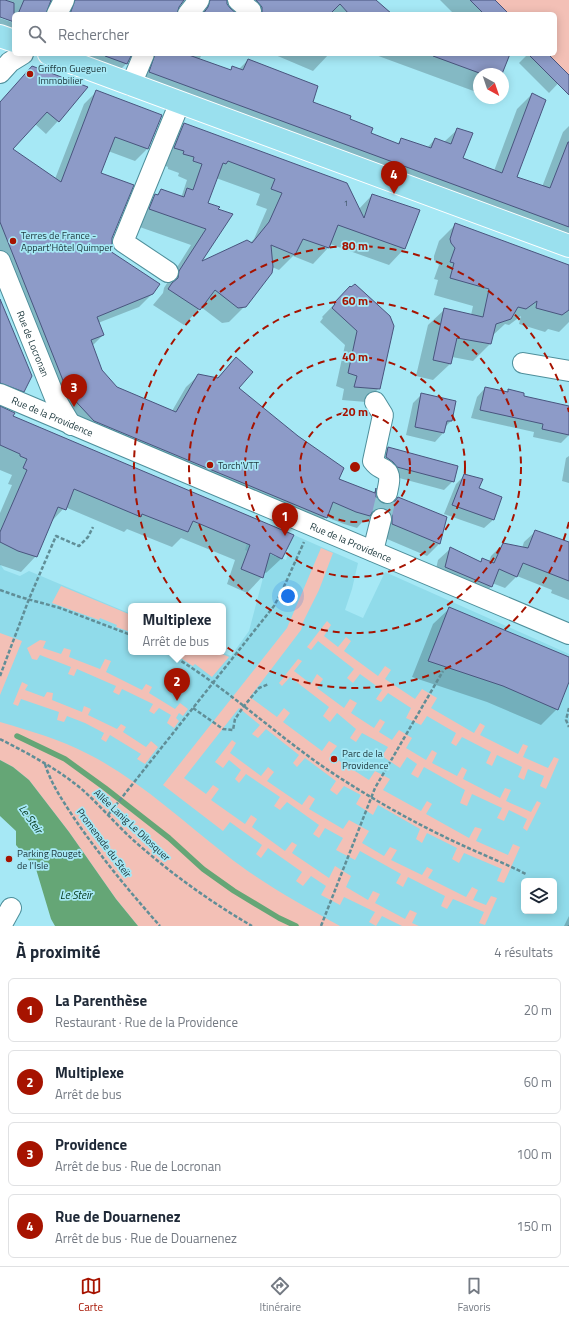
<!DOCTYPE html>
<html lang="fr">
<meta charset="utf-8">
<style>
body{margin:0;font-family:"Titillium Web",sans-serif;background:#f6f6f7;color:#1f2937}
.controls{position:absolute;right:12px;bottom:12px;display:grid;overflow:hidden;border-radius:6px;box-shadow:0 2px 10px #0003}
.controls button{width:36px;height:36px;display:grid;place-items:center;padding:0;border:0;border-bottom:1px solid #e0e1e3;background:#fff;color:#1f2937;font:20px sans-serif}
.compass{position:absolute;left:473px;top:68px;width:36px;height:36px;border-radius:50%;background:#fff;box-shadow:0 2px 10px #0003;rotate:140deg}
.you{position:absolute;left:288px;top:596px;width:14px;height:14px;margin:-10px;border:3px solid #fff;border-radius:50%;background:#1a73e8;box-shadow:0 0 0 6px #1a73e833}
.badge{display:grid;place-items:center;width:26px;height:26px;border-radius:50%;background:#a61300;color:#fff;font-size:13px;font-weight:700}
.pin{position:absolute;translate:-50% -33px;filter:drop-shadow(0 1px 2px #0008)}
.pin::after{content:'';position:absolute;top:21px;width:14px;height:12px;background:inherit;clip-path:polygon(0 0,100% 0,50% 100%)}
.popup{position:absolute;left:128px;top:603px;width:98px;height:52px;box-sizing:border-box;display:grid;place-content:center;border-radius:6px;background:#fff;filter:drop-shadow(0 1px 3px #0005);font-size:13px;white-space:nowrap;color:#747a83}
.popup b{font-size:15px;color:#1f2937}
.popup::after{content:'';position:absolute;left:50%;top:100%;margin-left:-8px;border:8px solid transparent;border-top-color:#fff}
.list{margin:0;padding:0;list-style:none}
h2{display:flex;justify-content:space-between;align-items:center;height:52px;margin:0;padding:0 16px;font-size:17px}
h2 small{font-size:13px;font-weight:400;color:#747a83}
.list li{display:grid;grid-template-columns:26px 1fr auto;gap:12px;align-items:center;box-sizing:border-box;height:64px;margin:0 8px 8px;padding:0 8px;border:1px solid #e0e1e3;border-radius:6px}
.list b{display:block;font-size:15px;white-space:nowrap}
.list p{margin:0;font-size:13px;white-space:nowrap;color:#747a83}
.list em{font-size:13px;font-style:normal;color:#747a83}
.icon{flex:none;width:22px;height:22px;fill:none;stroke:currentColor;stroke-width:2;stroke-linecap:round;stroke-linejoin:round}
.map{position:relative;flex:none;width:569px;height:926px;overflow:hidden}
.search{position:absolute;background:#fff;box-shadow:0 2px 10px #0003;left:12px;right:12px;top:12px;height:44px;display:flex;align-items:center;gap:10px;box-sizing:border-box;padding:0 14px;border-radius:6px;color:#747a83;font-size:15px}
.sheet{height:340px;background:#fff}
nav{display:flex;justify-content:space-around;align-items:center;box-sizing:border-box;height:56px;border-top:1px solid #e0e1e3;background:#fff;font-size:11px;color:#747a83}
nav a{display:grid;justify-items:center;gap:2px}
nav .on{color:#a61300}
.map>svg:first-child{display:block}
</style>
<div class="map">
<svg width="569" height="926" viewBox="0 0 569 926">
<rect width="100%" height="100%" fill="#a6e8f5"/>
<path fill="#90dbea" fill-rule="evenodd" d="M294,535L358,563L352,589L345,610L363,618L385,572L569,654V926H138L29,780L13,767L0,760V564L4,570L20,576L29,571L131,614V652H221L231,656L249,631L268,559L245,550L247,543L286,560L289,550L287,549ZM524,881H554V911H524Z"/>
<g fill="#f3c0b6">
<polygon points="495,0 569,0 569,75 548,54 555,54 555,14 509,14"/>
<polygon points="321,548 333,553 319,590 304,620 301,630 250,697 277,717 284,708 290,713 283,722 322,751 329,741 337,746 330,755 369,780 375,771 390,779 383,790 421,811 427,801 432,804 426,814 469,838 475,827 482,829 476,841 508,855 513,844 520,847 504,883 497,881 502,869 464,853 459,863 452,859 457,848 427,833 422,843 416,839 420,829 378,805 373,815 356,804 361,795 344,786 337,795 330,790 336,781 305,758 297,767 293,763 299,755 266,729 258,738 252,734 260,725 239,708 184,778 206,794 213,785 219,789 211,800 245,824 251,815 257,819 252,827 285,851 292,842 297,845 292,853 329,878 335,866 351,876 346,887 368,900 373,891 380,894 375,903 405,919 410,910 417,913 412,923 419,926 402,926 382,916 376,926 369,922 375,912 344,897 340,905 321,895 326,886 311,876 303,886 296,881 302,872 268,848 261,858 256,854 262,845 230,822 223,831 163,785 287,628"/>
<polygon points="61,586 131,615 131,632 116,627 117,625 100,618 99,620 52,603"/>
<polygon points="327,621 331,625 324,636 338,647 346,637 351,641 344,651 378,676 385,666 391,670 385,679 415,699 422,689 437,698 431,708 474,733 480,723 485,726 480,735 518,754 523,744 528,746 523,757 548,768 554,757 559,759 546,789 540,786 544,776 528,769 524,780 518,777 522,767 497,755 492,766 486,763 491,752 462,737 456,746 451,743 456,733 427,716 421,725 406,718 411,708 388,693 381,702 376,699 382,690 360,674 353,683 347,678 354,669 318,641 311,650 307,647"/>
<polygon points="0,633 22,641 0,695"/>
<polygon points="40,640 46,641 43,648 61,654 64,648 71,650 69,657 100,669 105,659 111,661 106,672 142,690 146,684 152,687 149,693 175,709 180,703 188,709 183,716 179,713 176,718 179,721 174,728 167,723 171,715 159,708 154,714 149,711 153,704 122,689 119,695 113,692 116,686 77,669 74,676 68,674 71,667 40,655 37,660 32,659 27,648"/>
<polygon points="172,652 218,652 229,657 212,677 195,664 193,666"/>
<polygon points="298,659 302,661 294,671 311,684 317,674 323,679 317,688 344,708 350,699 357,703 351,713 374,728 380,719 385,722 379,732 392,740 399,730 412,738 406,748 426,760 432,750 437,753 432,763 457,776 462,767 467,770 463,779 500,798 505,788 511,790 506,801 531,812 537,801 541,803 527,831 523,828 527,819 509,810 504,821 497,818 502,808 472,794 467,806 460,803 465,790 424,767 418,778 411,774 417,764 407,757 400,768 382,756 388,747 362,733 356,742 350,738 356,729 337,713 330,722 323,716 329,707 290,677 282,686 279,683"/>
<polygon points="22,682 28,685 25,690 44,697 47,692 53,693 52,700 82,712 84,706 91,709 88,715 117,729 121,724 126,727 123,732 146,747 151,741 158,747 145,764 137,759 141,754 110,735 106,742 101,739 104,733 85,723 67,716 64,722 57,720 59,712 21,699 18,706 13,704"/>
<path d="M0,722C30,731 60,739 88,754C138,779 181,820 225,854C260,882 300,904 340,926H138L116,899L69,832L29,780L13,767L0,760Z"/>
<polygon points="232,740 236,743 230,753 261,776 268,767 274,772 267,781 302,805 309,795 315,799 309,809 343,829 349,820 369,831 362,843 384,856 390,847 397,850 391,860 422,875 427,867 433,870 428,878 466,897 472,887 478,890 473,900 486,905 491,896 497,898 485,925 479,923 484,912 453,899 447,909 441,906 445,896 408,877 403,887 396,883 401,874 360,851 355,860 336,850 343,838 325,828 319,838 313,834 319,825 287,802 280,810 274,806 280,797 246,774 239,783 235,779 241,770 229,760 223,768 215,762"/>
</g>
<polygon fill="#65a676" points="0,760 13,767 29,780 69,832 116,899 138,926 55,926 51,919 36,869 16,845 16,831 0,816"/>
<g fill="#0003" fill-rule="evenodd">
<polygon points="0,0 186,0 180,4 176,14 61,14 54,5 48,3 45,14 14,14 14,21 0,15"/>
<polygon points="209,0 216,0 229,14 195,14"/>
<polygon points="224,0 375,0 387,11 396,14 240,14"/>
<polygon points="440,0 493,0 507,14 454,14"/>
<polygon points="0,18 14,23 14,42 0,37"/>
<polygon points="46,54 202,54 199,60 229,71 233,67 239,69 248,60 311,102 349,120 370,134 397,144 402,139 427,148 435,139 444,142 458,129 462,158 494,171 517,109 532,94 516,178 542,187 563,132 569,126 569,248 135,87 133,58 129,58 127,63 112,78"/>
<polygon points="273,54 329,54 313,71"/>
<polygon points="373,54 503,54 501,74 479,74 479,93"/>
<polygon points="528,54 546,54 567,74 549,93 519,63"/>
<polygon points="20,80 86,87 58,121 46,134 35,124 11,149 55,179 84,104 97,91 147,149 135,161 108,151 100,174 111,237 109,251 152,294 139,307 98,323 103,335 92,346 101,371 116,388 172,411 186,387 199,375 217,378 236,359 237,388 338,479 373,493 375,491 375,497 378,502 384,505 391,505 398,498 440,543 427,556 380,536 371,520 364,520 357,528 344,524 326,517 313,529 82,433 0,264 0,102"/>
<path d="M184,124L359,209L372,195L418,210L404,249L389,265L330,244L328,248L313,264L293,256L279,270L272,267L245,306L229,322L222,323L201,307L184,325L153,305L163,293L164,288L191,245L134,225L140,210L162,190L181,196L182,195L187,180L178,176L179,173L168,169V167L159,163L168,140ZM216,178L260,194L256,205L267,209L254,239L250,243L199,264L218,208L206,204Z"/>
<polygon points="456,224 569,266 569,322 559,332 548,329 545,332 519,324 521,316 509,325 505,324 492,336 490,344 473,361 452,357 450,364 433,380 416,376 428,325 445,309 471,315 473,306 434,295 438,280 434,279 439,265 434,260 434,256 439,241"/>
<polygon points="350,288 379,388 366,402 342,400 344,389 336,386 345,345 320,322 323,318 322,317"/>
<polygon points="0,299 24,390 13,401 0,396"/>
<polygon points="485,388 506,393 509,390 523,397 569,407 569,435 561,443 533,437 534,432 471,418 477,397"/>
<polygon points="422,394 451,421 445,427 443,433 435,442 406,435 413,403"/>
<path d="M0,412L293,535L282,558L266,573L264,572L262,577L247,593L227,584L235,560L181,538L172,547L127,529L124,532L65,507L49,524L36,556L21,572L0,565V513L12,485L8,484L12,475L0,470ZM266,551L277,555V557L265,552Z"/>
<polygon points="388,448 453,481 444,490 388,475 379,457"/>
<polygon points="569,456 569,483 562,481 566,458"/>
<polygon points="465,475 478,489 501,498 493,520 484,528 444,514 456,484"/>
<polygon points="536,531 569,543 569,600 551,593 552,590 517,576 505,588 492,583 491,587 479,598 434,578 438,560 450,549 480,562 482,560 489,562 491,556 503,544 522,548 524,542"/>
<polygon points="450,608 569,658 569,679 557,709 541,725 487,702 412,677 433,624"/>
<polygon points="569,916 569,926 564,926"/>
</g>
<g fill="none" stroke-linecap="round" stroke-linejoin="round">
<polyline stroke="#65a676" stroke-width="5.5" points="17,736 65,759 105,788 169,838 203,869 234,891 279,918 296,926"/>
</g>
<g fill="#8d9bc8" stroke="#49557e" fill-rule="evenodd">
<polygon points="0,0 5,0 14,3 14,22 0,17"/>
<polygon points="24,0 51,0 46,14 18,14"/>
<polygon points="75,0 184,0 179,7 177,14 70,14"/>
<polygon points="210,0 227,0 227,4 230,8 237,14 203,14 208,7"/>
<polygon points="256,0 376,0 392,14 349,14 340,4 330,14 262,14 262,7"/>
<polygon points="470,0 495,0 509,14 484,14"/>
<polygon points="106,54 132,54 127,64 105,56"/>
<polygon points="155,54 186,54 231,70 232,66 243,70 248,59 318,86 313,102 351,116 350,119 373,128 371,133 399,144 401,138 431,148 435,138 451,144 457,128 473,133 463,158 502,173 532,93 546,100 517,177 550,188 568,142 569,142 569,227 149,72"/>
<polygon points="433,54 510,54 502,74 482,74 433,56"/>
<polygon points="528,54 548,54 569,75 569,95"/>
<polygon points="32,66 88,87 59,122 47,112 13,149 61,182 96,90 162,115 148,149 115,137 101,173 134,185 112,238 112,245 110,251 160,284 153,294 97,317 104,335 91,340 102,370 117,387 176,412 198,374 218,378 236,357 253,372 239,388 298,436 344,468 339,479 375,493 376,488 376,497 379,501 384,504 391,504 395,501 398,497 447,517 440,544 392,524 392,515 389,510 383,508 377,508 373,511 370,516 356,512 333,502 327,518 94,421 68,393 0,222 0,102"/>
<path d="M184,123L347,183L364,218L372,194L420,210L405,249L338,225L329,248L303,239L295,255L271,245L273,267L272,273L246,307L238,308L215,290L200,310L168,289L172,283L178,278L179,271L206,229L149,209L155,194L158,195L161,189L184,197L187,188L193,190L202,164L193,161L194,157L183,154L184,151L174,148ZM228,161L275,179L271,189L282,193L269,222L252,243L247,240L202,261L233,214L218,209L220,207L208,203L223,163L226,164Z"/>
<polygon points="455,223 569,265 569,310 562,315 536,308 537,301 526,309 518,307 511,319 496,324 491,344 457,338 451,364 433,360 444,308 483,317 489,289 450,278 454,263 450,262 455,248 451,243 450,239"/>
<polygon points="355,284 390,316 394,326 380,389 354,387 357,376 348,373 357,331 332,308 335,304 334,303 350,286 351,287"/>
<polygon points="0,299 32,376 24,392 0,383"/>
<polygon points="485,387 508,392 508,389 524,393 524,396 569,406 569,435 542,429 543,424 480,410"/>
<polygon points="421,393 456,401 452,421 447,421 444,433 415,427"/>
<polygon points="0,406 15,413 13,416 294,535 282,559 270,553 263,578 241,569 250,545 193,521 188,532 142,514 141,517 74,489 66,510 58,507 37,557 18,551 0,542 0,532 27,470 23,468 27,459 20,456 20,454 0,445"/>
<polygon points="388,447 458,466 454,482 397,467 393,462 386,457"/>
<polygon points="464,474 483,479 479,488 502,497 494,520 452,505"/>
<polygon points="535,530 569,542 569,581 523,563 517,577 499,569 492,587 445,567 450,547 481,562 482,558 494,563 503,543 528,548"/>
<polygon points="449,607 569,657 569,682 558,710 503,686 428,661"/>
</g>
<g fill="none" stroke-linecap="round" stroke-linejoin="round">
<polyline stroke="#8bc5d1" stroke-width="20" stroke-dasharray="20 10" stroke-linecap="butt" points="381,519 387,493"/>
<g stroke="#4e8f9b" stroke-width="22">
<g id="minor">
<polyline points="238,0 251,11"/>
<polyline points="57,14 64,0"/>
<polyline points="188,14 199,0"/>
<polyline points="0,73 10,62 23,54"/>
<polyline points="131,85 144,54"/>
<path id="s1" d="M0,261L55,398L71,425"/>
<polyline points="168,272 123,242 180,102"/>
<polyline points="523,363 569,371"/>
<path id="s2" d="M0,394L569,634"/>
<path d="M375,402L383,415L373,461C379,469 380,466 386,471C392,475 388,487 387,493"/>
<polyline points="373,551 381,519"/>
<polyline points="1,926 11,908"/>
</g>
</g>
<g stroke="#fff" stroke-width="24">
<g id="major">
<polyline points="0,36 14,41"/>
<polyline points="49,54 569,246"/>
</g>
</g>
<g stroke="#608e97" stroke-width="2.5" stroke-dasharray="4 2" stroke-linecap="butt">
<polyline points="0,590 20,597 60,608 131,635"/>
<path d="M166,652C224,685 272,732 328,770C367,796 409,820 451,840C476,852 502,862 526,874"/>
<polyline points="0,676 29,599 56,536 79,546 88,537 93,527"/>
<polyline points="193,708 223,729 233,730 235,719 244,706 259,688 269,684"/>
<polyline points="569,708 566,720 569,727"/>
<path d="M0,739C29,754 60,770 85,792C101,807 116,824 132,839C169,872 209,901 252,926"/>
<path d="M45,764C51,784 63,801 74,818C100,856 129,891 160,926"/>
<polyline points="108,815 274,606 282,591 304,542"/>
<polyline points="321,926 375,788 443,671"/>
<polyline points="569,926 569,925"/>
</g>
<use href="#minor" stroke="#fff" stroke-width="20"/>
<use href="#major" stroke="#9ae0ee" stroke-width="22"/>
</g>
<g fill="none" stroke="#a61300" stroke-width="2" stroke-dasharray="7 5">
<circle cx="355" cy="467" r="55"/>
<circle cx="355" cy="467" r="110"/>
<circle cx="355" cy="467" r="166"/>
<path d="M569 522A221 221 0 1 1 569 412"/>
</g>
<g fill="#a61300" stroke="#a6e8f5" stroke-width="1.5">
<circle cx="30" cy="74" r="4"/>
<circle cx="13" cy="241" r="4"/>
<circle cx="210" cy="465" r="4"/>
<circle cx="334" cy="759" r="4"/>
<circle cx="9" cy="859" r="4"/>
</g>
<g text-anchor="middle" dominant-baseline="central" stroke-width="3.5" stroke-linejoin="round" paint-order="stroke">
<g font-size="8" fill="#3b5362">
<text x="346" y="203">1</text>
</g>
<g font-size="10" fill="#203b40" stroke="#a6e8f5" text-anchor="start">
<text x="38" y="68">Griffon Gueguen<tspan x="38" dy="12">Immobilier</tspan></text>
<text x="21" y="235">Terres de France -<tspan x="21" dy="12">Appart'Hôtel Quimper</tspan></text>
<text x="218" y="465">Torch'VTT</text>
<text x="342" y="753">Parc de la<tspan x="342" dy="12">Providence</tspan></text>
<text x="17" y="853">Parking Rouget<tspan x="17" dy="12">de l'Isle</tspan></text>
</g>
<g font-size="10" fill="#203b40" stroke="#a6e8f5">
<text stroke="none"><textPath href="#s1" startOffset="89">Rue de Locronan</textPath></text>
<text stroke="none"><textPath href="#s2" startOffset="57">Rue de la Providence</textPath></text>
<text stroke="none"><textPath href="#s2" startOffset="381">Rue de la Providence</textPath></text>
<text transform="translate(132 825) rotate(43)">Allée Lanig Le Dilosquer</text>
<text transform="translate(104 843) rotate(53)">Promenade du Steïr</text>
</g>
<g font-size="11" font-style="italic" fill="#003415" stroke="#a6e8f5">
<text transform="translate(31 819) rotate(54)">Le Steir</text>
<text x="76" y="895">Le Steïr</text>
</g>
</g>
<circle cx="355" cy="467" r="6" fill="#a61300" stroke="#a6e8f5" stroke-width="2"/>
<g font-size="12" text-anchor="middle" font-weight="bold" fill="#a61300" stroke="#a6e8f5" stroke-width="3.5" stroke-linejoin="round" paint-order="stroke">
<text x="355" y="250">80 m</text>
<text x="355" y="305">60 m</text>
<text x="355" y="361">40 m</text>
<text x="355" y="416">20 m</text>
</g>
</svg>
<div class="controls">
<button><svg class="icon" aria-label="layers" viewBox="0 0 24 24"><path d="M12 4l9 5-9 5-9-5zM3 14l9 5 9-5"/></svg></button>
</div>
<svg class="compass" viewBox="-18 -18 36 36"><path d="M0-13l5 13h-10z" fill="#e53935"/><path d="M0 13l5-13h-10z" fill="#747a83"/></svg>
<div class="you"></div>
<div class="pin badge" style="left:285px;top:536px">1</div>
<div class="pin badge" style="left:177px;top:701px">2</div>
<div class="popup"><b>Multiplexe</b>Arrêt de bus</div>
<div class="pin badge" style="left:74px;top:407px">3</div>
<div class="pin badge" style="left:394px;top:194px">4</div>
<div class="search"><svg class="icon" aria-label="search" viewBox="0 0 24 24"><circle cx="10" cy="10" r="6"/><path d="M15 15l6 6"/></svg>Rechercher</div>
</div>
<section class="sheet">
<h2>À proximité<small>4 résultats</small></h2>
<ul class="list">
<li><span class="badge">1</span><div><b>La Parenthèse</b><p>Restaurant · Rue de la Providence</p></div><em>20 m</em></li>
<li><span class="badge">2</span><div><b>Multiplexe</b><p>Arrêt de bus</p></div><em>60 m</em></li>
<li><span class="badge">3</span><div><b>Providence</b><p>Arrêt de bus · Rue de Locronan</p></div><em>100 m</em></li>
<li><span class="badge">4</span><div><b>Rue de Douarnenez</b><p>Arrêt de bus · Rue de Douarnenez</p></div><em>150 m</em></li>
</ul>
</section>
<nav>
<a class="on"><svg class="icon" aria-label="map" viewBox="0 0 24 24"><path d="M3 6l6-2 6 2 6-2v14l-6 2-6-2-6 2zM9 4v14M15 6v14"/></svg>Carte</a>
<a><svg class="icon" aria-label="directions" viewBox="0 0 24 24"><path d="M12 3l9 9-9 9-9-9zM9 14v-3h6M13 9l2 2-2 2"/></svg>Itinéraire</a>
<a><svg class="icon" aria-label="saved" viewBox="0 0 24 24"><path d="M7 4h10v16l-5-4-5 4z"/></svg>Favoris</a>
</nav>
